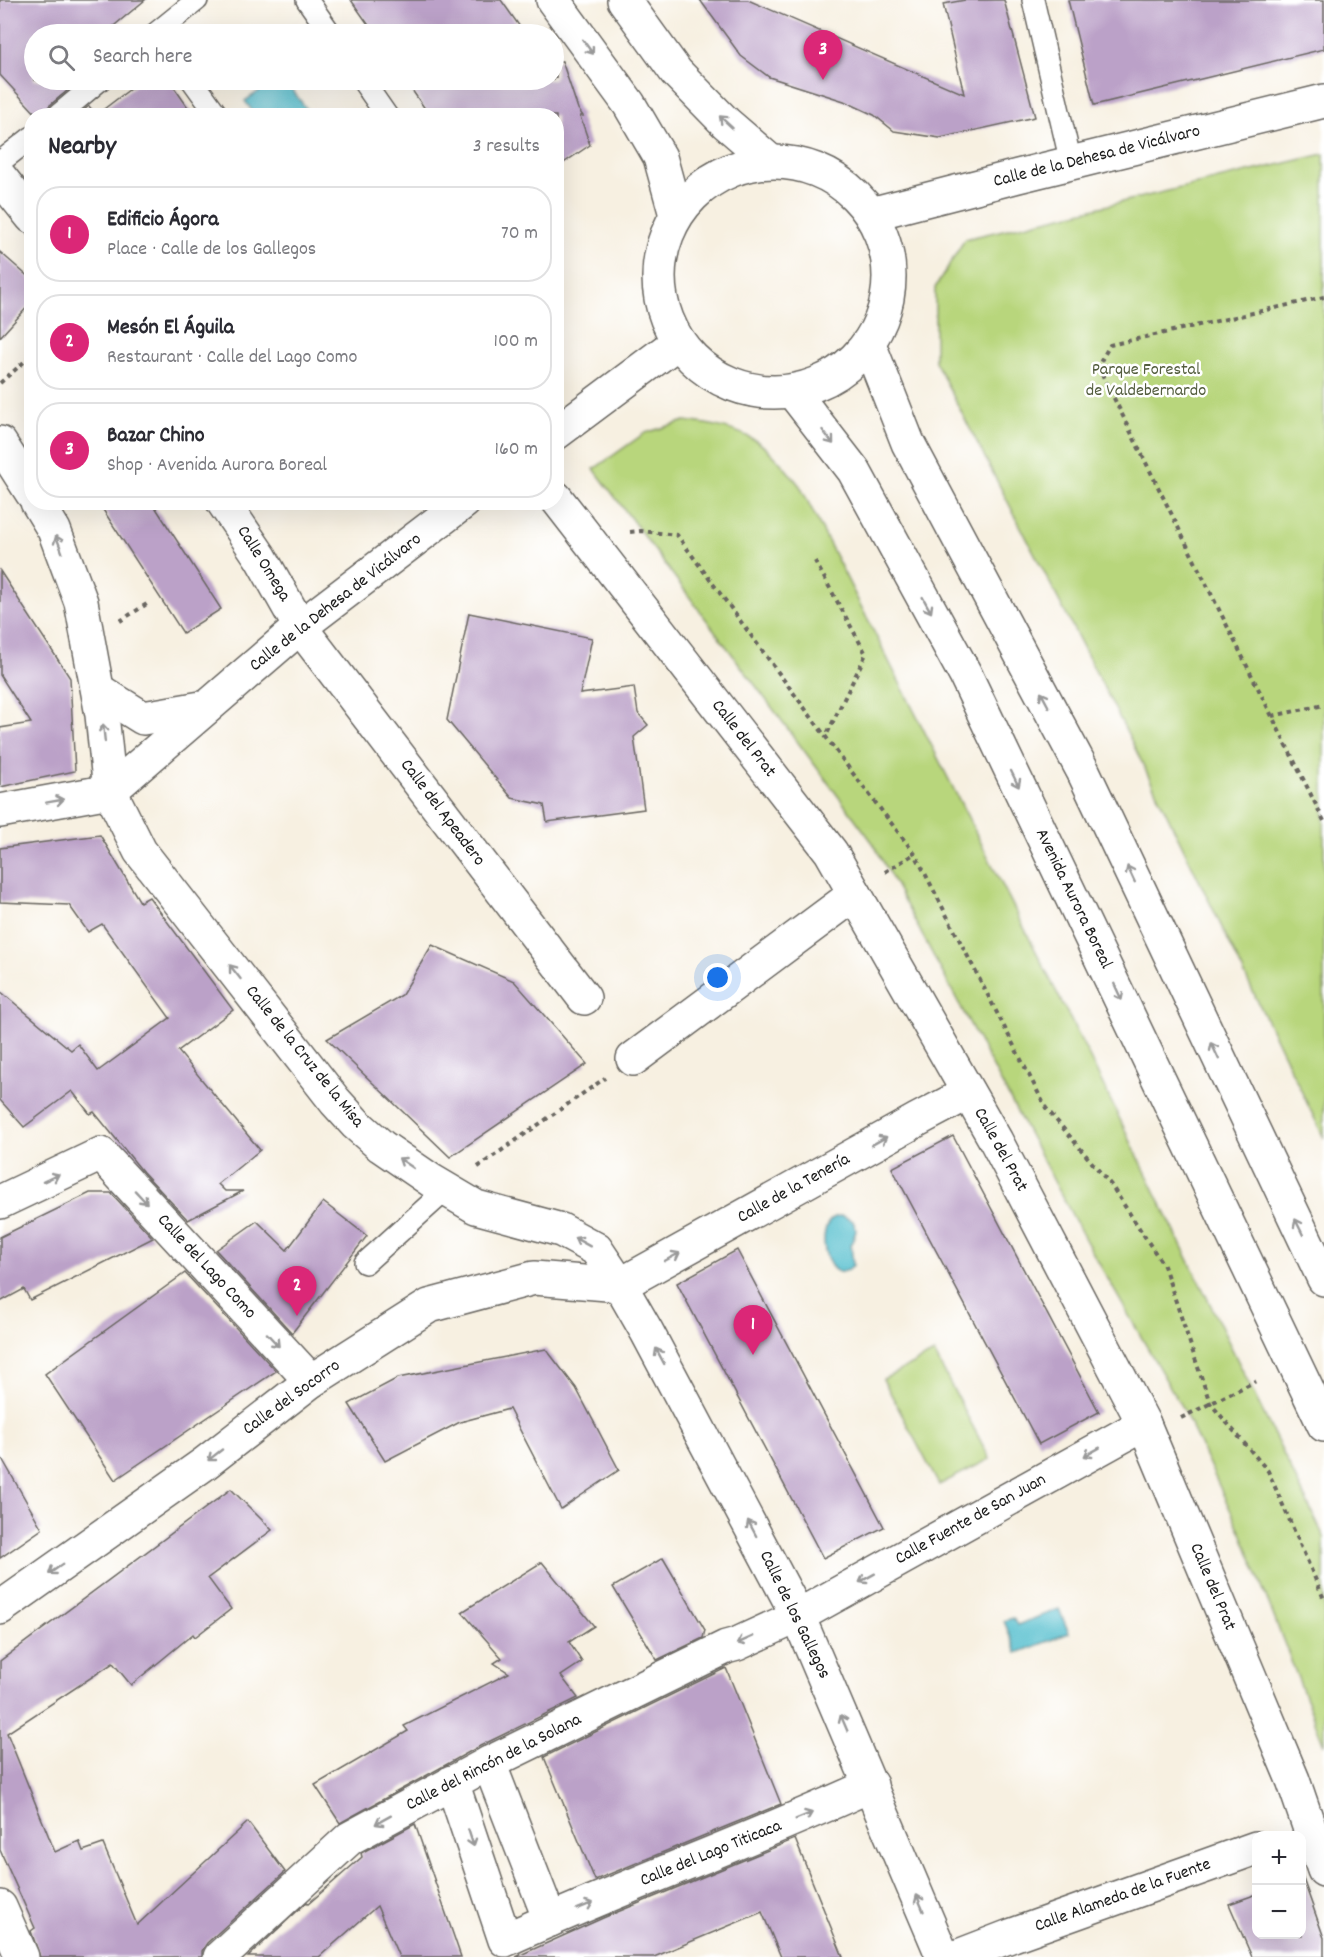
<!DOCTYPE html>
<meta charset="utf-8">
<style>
body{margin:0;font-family:Dekko,sans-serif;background:#f2f2f3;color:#2b2b33}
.controls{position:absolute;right:18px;bottom:18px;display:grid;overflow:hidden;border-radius:12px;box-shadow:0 6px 24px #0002}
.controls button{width:54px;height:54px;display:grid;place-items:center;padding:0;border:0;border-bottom:2px solid #e1e1e2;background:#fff;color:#2b2b33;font:30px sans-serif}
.you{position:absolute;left:718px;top:978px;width:21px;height:21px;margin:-15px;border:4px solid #fff;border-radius:50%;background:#1a73e8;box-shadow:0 0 0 9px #1a73e833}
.badge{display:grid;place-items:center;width:39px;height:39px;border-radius:50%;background:#db2777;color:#fff;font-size:20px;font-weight:700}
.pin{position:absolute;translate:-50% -50px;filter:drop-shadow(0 2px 3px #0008)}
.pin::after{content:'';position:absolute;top:32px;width:21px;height:18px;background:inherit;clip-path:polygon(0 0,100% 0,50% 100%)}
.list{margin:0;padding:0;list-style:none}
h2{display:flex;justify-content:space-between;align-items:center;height:78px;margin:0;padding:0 24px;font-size:26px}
h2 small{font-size:20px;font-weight:400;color:#7c7c81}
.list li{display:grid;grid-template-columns:39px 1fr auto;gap:18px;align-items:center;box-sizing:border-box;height:96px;margin:0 12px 12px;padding:0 12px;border:2px solid #e1e1e2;border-radius:24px}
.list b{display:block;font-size:22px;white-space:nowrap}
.list p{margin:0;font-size:20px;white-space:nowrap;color:#7c7c81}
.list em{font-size:20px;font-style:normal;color:#7c7c81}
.icon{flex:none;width:33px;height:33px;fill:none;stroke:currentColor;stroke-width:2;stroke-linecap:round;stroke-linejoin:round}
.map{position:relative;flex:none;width:1324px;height:1957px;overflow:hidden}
.search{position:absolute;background:#fff;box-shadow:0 6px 24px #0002;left:24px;top:24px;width:540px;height:66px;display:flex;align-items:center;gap:15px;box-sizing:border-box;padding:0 21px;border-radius:33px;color:#7c7c81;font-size:22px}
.panel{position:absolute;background:#fff;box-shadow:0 6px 24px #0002;left:24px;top:108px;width:540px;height:402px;border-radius:24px}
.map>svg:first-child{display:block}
</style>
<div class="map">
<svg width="1324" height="1957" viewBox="0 0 1324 1957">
<rect width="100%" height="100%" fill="#fff"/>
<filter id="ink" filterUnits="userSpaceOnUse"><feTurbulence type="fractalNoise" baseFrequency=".0167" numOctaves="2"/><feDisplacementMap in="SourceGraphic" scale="12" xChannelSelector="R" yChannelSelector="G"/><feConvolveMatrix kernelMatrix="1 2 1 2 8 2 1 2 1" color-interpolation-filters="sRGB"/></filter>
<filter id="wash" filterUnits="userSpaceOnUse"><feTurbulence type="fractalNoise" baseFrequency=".008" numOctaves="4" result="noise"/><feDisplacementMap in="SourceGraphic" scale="24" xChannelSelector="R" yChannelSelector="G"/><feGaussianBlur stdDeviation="1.35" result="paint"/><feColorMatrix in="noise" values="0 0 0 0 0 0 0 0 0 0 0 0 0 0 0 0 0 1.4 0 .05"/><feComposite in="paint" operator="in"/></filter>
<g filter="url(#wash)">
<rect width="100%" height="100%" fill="#f7f0e1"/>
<g fill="#b8d67c" stroke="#6a794c" stroke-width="1.5">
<polygon points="1324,154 1324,1138 1130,738 935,361 935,288 965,239"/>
<path d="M685,421C706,424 729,427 749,437C770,447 786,469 800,486L1087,1052L1324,1537V1745L1242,1535L1186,1415L1086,1241L873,843L594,469L645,433Z"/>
<polygon points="934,1353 990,1459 939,1485 883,1379"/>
</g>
<g fill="#52becd" stroke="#376d74" stroke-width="1.5">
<polygon points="275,80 285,80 311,115 255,115 245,101"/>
<path d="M843,1216L853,1221L856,1230L851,1246L853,1265L848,1270C845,1271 842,1273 839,1272C822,1268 815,1213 843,1216Z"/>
<polygon points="1059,1609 1069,1633 1017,1653 1004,1621 1013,1618 1017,1625"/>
</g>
<g id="blocks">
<g fill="#bba1c8">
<polygon points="0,0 145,0 104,34 34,34 34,80 71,80 74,85 49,106 45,116 38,116 0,75"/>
<polygon points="351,0 501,0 525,34 375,34"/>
<polygon points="700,0 748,0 964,94 943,4 965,0 1004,0 1035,117 940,138 894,131 874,115 844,101 769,77 741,56"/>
<polygon points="1068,0 1324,0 1324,49 1094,105"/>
<polygon points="556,61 562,61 578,109 583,116 580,116 590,145 556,168 556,116 430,116 405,80 554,80 554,74 556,78"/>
<polygon points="142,80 169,80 194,116 77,116 89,106 96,115"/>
<polygon points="0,252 32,280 32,302 0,337"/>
<polygon points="98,502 152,502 221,609 183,633"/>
<polygon points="0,571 70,678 75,771 0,787 0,728 31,723 0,675"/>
<polygon points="469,613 592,638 580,694 634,687 638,713 648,725 634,737 644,809 547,822 544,805 512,798 447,720"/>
<polygon points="100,835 140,902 149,897 233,1010 178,1051 260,1150 218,1184 225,1191 243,1191 188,1220 143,1172 94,1112 90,1114 72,1091 24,1127 0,1100 0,991 71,1050 78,1044 98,1071 170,1018 102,924 88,932 69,905 0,902 0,848"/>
<polygon points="432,945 514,981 587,1064 450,1157 327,1039 402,995"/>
<polygon points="953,1136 1099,1412 1039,1444 892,1168"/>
<polygon points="90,1193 111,1193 153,1238 30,1300 24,1289 0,1302 0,1237"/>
<polygon points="323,1202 367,1236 292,1333 216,1250 257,1221 287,1250"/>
<polygon points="737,1250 884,1527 823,1558 677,1283"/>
<polygon points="185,1273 276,1371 115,1480 45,1374"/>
<polygon points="546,1349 576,1388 619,1470 561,1509 509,1409 460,1422 385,1461 349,1404 398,1378"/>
<polygon points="0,1455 42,1529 0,1558"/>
<polygon points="231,1489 272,1530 208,1578 231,1609 195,1637 193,1634 131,1685 113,1663 7,1733 55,1852 79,1841 83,1851 103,1844 137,1925 248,1822 285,1872 207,1943 202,1951 202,1957 40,1957 31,1931 35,1928 0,1850 0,1661"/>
<polygon points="663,1558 705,1630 703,1638 657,1660 613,1587"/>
<polygon points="542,1562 594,1626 569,1642 582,1662 561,1676 578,1698 480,1746 340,1823 315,1785 408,1731 404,1726 509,1673 494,1663 502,1658 462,1612"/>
<polygon points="726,1668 781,1804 595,1880 544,1757"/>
<polygon points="415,1824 461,1957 399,1957 377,1906 319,1957 248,1957 307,1902 308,1904 362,1857 361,1853"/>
<polygon points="795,1839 843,1957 781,1957 762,1912 654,1957 516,1957 603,1918"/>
<polygon points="1302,1876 1324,1938 1324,1957 1252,1957 1229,1904 1257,1894 1257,1935 1302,1935"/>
</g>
</g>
</g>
<g filter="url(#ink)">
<use href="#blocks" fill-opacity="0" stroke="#696661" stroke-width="1.5"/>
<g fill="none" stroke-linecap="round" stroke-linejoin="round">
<g stroke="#696661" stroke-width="24">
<g id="lane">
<polyline points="307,0 331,34"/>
<polyline points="1033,0 1071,163"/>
<polyline points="155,34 197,0"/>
<polyline points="192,80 218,116"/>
<polyline points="362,80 387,116"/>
<polyline points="57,116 100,80"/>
<polyline points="0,162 32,137"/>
<polyline points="365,1263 447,1189"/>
</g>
</g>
<g stroke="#696661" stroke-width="36">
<g id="street">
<polyline points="0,177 32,217"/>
<polyline points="871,214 1018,176 1324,101"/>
<polyline points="556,433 678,342"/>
<polyline points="0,443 32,493"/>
<polyline points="556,498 831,852 996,1141 1144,1424 1293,1780 1324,1870"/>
<polyline points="37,502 54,530 81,602 102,715 110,791 140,851 335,1101 356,1124 381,1146 432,1181 476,1207 561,1230 596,1249 620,1285 647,1332 798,1616 943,1957"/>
<polyline points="223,502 261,558 300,627 584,998"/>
<polyline points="98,690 143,718 207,707"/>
<polyline points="110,791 300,627 464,502"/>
<polyline points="0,811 110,791"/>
<polyline points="633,1059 855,894"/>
<polyline points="0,1202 101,1154 311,1381"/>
<polyline points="620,1285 917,1120 968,1093"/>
<polyline points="0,1608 204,1464 311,1381 429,1306 534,1278 620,1285"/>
<polyline points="489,1763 550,1920"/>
<path d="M452,1782L505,1940C625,1885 750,1841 871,1785"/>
<polyline points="0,1907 22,1957"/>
<polyline points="220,1957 350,1838 489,1763 726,1647 737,1644 798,1616 1144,1424"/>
<polyline points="956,1957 1013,1935 1256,1848"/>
</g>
</g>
<g stroke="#696661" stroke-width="36">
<g id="secondary">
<polyline points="553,0 629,104 660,157 676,215"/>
<polyline points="624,0 676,72 726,123 770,161"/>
<circle cx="774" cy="277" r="115"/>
<polyline points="869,344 908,443 1083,771 1324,1279"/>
<polyline points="792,391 854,471 965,674 1324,1425"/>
</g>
</g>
<g stroke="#696661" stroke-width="4" stroke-dasharray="4.5 4.5" stroke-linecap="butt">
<polyline points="1324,297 1110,345 1098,366 1324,821"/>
<polyline points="0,383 32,355"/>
<polyline points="630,532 641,531 677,535 848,767 915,854 1046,1108 1111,1185 1164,1266 1210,1403 1268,1471 1324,1599"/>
<polyline points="815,561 866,654 826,736"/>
<polyline points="120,621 150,602"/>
<polyline points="1272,716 1324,705"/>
<polyline points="885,872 914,854"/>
<polyline points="478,1167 605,1078"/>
<polyline points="1181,1418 1256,1381"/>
</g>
<use href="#lane" stroke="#fff" stroke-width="21"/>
<use href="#street" stroke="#fff" stroke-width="33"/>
<use href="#secondary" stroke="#fff" stroke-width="33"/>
</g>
<defs><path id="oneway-shaft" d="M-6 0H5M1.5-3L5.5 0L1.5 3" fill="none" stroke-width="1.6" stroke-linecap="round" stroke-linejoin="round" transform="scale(1.5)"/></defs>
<g stroke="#999">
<use href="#oneway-shaft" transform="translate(588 47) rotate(54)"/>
<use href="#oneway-shaft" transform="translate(726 122) rotate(-137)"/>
<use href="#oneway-shaft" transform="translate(828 437) rotate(52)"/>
<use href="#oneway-shaft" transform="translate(59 544) rotate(-111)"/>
<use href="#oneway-shaft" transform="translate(927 605) rotate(61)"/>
<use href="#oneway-shaft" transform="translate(1045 700) rotate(-118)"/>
<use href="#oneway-shaft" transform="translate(104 733) rotate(-96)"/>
<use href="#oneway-shaft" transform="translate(1015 779) rotate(64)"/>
<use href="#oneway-shaft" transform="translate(55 801) rotate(-10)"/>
<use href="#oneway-shaft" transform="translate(1131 874) rotate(-115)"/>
<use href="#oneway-shaft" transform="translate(235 972) rotate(-128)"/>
<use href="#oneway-shaft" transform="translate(1118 992) rotate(65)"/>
<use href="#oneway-shaft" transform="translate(1215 1051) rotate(-115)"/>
<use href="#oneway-shaft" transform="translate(879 1141) rotate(-29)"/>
<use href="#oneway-shaft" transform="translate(406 1163) rotate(-146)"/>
<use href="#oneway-shaft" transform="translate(51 1178) rotate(-25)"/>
<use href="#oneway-shaft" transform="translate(141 1197) rotate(47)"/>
<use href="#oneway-shaft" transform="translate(1299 1227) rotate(-116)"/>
<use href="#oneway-shaft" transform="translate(582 1242) rotate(-151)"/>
<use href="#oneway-shaft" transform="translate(672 1257) rotate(-28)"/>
<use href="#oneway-shaft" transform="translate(273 1340) rotate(47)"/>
<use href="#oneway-shaft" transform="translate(660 1356) rotate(-118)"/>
<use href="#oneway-shaft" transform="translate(1092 1452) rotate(151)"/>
<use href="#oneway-shaft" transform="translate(215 1455) rotate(142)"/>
<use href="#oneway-shaft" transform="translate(752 1528) rotate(-118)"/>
<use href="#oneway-shaft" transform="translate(56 1569) rotate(145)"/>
<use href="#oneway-shaft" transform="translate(867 1578) rotate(151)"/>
<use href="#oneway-shaft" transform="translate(745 1640) rotate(156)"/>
<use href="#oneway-shaft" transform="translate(844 1723) rotate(-113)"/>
<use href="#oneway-shaft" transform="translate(804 1816) rotate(-22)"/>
<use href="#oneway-shaft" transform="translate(383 1820) rotate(151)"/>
<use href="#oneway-shaft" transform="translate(471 1838) rotate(72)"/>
<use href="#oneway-shaft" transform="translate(920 1903) rotate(-113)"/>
<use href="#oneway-shaft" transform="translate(585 1906) rotate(-22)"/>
</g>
</g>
<g text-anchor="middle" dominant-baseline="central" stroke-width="5" stroke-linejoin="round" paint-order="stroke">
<g font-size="18" fill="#1c1c1c" stroke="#fff">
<text transform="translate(1097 157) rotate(-14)">Calle de la Dehesa de Vicálvaro</text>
<text transform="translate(263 564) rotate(58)">Calle Omega</text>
<text transform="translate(336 603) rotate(-38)">Calle de la Dehesa de Vicálvaro</text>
<text transform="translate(743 739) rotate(52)">Calle del Prat</text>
<text transform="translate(442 813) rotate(53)">Calle del Apeadero</text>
<text transform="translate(1073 899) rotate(64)">Avenida Aurora Boreal</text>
<text transform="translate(304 1057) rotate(51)">Calle de la Cruz de la Misa</text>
<text transform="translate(1000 1150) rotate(61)">Calle del Prat</text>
<text transform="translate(794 1189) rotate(-29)">Calle de la Tenería</text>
<text transform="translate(206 1267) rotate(47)">Calle del Lago Como</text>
<text transform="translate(292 1398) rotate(-36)">Calle del Socorro</text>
<text transform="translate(971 1520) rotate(-29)">Calle Fuente de San Juan</text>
<text transform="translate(1212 1587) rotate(67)">Calle del Prat</text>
<text transform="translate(794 1615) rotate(64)">Calle de los Gallegos</text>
<text transform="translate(494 1763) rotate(-27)">Calle del Rincón de la Solana</text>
<text transform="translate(711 1854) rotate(-22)">Calle del Lago Titicaca</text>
<text transform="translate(1123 1896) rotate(-20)">Calle Alameda de la Fuente</text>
</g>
<g font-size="18" fill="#535d3e" stroke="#fff">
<text x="1146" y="370">Parque Forestal<tspan x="1146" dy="21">de Valdebernardo</tspan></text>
</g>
</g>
</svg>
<div class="controls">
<button>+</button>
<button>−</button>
</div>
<div class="you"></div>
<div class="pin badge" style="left:753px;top:1355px">1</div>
<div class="pin badge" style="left:297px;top:1316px">2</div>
<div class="pin badge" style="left:823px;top:80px">3</div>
<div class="search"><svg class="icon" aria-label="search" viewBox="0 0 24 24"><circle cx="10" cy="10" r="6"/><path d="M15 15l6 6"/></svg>Search here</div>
<section class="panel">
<h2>Nearby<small>3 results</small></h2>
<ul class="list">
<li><span class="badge">1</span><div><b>Edificio Ágora</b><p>Place · Calle de los Gallegos</p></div><em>70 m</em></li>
<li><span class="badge">2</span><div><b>Mesón El Águila</b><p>Restaurant · Calle del Lago Como</p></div><em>100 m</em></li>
<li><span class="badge">3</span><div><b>Bazar Chino</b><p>Shop · Avenida Aurora Boreal</p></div><em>160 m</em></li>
</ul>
</section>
</div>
